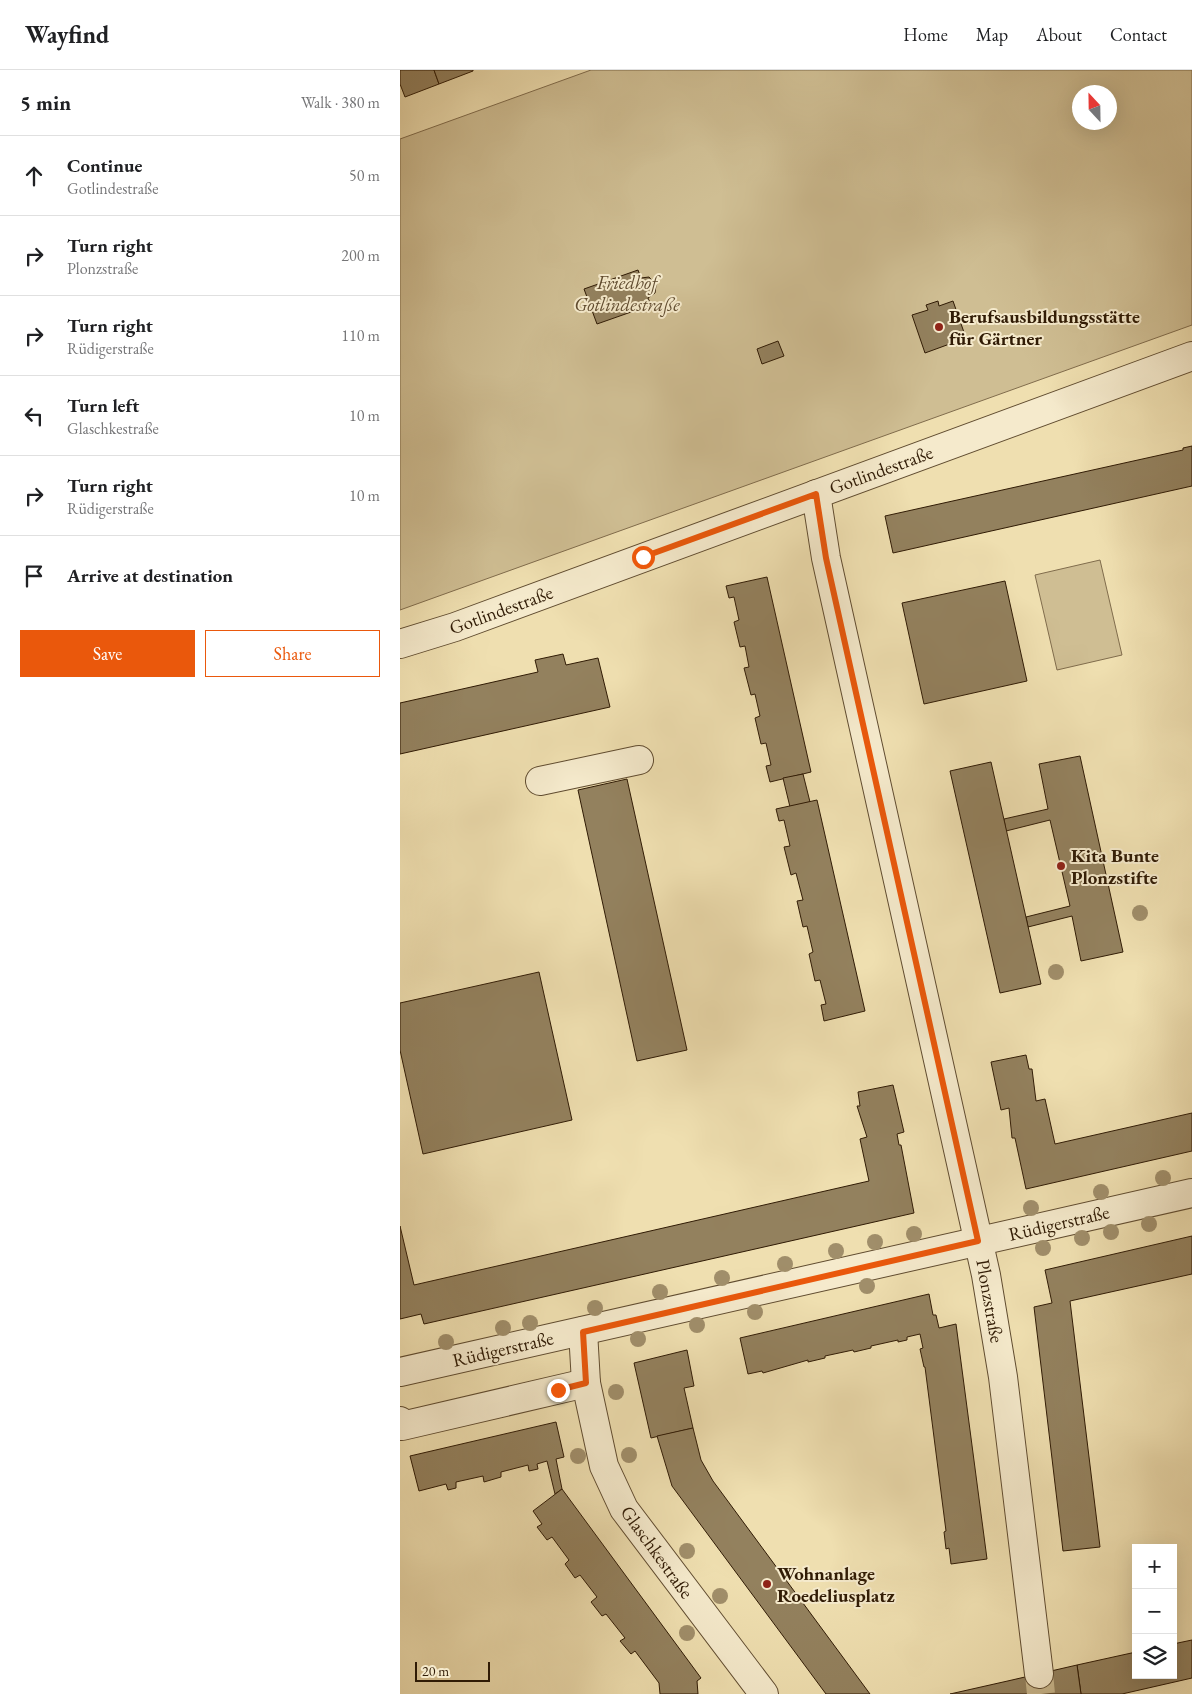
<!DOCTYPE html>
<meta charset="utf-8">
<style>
body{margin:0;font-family:"EB Garamond",serif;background:#f6f6f6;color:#202124}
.controls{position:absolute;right:15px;bottom:15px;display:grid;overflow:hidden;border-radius:0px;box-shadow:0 5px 20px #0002}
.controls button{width:45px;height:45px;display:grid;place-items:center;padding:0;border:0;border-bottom:1px solid #e0e0e0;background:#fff;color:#202124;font:25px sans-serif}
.compass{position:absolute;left:672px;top:15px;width:45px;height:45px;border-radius:50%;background:#fff;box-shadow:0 5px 20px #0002;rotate:338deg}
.scale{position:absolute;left:15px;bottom:12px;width:75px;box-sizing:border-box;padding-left:5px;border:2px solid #301b05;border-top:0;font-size:14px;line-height:18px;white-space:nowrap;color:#301b05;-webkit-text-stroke:4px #f5eacc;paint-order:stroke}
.stop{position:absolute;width:15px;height:15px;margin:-11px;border:4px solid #ea580c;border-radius:50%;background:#fff}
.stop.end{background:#ea580c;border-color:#fff;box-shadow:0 1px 5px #0008}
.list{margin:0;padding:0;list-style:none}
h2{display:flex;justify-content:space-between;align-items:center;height:65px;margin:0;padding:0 20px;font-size:21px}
h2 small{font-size:16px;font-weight:400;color:#757577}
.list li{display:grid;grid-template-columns:32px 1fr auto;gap:15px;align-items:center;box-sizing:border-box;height:80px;padding:0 20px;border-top:1px solid #e0e0e0}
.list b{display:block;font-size:19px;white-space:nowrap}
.list p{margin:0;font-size:16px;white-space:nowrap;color:#757577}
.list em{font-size:16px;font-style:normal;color:#757577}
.actions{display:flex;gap:10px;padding:15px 20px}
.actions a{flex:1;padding:11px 0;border:1px solid #ea580c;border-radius:0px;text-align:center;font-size:18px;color:#ea580c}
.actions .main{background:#ea580c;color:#fff}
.icon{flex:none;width:28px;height:28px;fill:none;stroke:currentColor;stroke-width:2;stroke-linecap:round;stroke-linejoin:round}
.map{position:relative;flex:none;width:792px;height:1624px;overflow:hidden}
header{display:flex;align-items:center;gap:30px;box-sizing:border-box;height:70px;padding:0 25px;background:#fff;border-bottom:1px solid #e0e0e0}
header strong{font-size:24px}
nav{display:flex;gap:28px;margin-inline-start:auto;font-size:18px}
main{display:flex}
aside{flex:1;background:#fff}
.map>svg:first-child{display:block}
</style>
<header>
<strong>Wayfind</strong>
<nav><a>Home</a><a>Map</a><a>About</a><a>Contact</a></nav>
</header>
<main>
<aside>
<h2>5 min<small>Walk · 380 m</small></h2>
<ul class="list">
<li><svg class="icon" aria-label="ahead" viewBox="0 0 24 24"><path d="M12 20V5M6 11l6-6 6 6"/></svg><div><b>Continue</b><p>Gotlindestraße</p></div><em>50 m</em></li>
<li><svg class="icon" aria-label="right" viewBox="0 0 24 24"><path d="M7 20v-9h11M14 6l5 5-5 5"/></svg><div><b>Turn right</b><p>Plonzstraße</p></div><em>200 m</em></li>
<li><svg class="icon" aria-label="right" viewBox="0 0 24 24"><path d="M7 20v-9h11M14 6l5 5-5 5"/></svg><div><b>Turn right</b><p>Rüdigerstraße</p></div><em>110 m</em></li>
<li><svg class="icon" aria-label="left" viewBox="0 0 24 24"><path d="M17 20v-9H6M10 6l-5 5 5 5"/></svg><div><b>Turn left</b><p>Glaschkestraße</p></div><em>10 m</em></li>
<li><svg class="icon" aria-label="right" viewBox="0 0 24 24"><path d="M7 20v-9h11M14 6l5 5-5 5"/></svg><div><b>Turn right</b><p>Rüdigerstraße</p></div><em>10 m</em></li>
<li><svg class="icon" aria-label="arrive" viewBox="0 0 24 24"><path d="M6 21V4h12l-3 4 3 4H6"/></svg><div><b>Arrive at destination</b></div></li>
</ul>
<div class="actions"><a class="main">Save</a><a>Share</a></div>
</aside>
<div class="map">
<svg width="792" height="1624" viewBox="0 0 792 1624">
<rect width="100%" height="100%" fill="#efdfb0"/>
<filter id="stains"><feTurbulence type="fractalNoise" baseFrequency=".004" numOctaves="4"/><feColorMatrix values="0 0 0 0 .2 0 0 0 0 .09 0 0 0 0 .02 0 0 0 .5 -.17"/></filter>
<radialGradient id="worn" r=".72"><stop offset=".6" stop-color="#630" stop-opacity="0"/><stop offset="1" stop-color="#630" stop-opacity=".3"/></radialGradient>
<g fill="#cfbe93" stroke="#806c4c" fill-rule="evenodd">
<path d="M191,0H792V255L0,540V69ZM680,22H710V52H680Z"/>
<polygon points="700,490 722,585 657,600 635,505"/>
</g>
<g fill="#93815e" stroke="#301b05">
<polygon points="0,0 34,0 39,14 5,27 0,14"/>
<polygon points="34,0 73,0 73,1 39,14"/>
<polygon points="238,200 241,208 249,207 256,215 255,223 248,228 251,235 197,254 184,219"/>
<polygon points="538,231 539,236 553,231 566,268 525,283 512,245 528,240 526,235"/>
<polygon points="378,271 384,286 362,294 357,279"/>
<polygon points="792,376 792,416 493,483 485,446 783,380 783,378"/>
<polygon points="367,507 411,702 370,712 366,696 371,695 366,673 361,674 355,648 360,646 355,624 351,625 344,598 349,597 345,576 340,577 334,552 339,550 334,527 329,528 326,516"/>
<polygon points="605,511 627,611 524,634 502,533"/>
<polygon points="163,584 166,595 198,588 210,637 0,684 0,633 138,602 135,590"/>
<polygon points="680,686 723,882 681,891 672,846 628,857 626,847 670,836 650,750 606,761 604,749 648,739 639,694"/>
<polygon points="591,692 641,914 600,923 550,701"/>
<polygon points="403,704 410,732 390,737 383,708"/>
<polygon points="227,709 287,980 237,991 178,720"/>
<polygon points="417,730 465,941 424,951 421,935 426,934 420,910 415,911 409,884 413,882 407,856 403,857 397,831 403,830 396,803 391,805 384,777 390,776 384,750 379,751 376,739"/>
<polygon points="139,902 172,1050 23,1084 0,980 0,933"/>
<polygon points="626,985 629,999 632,999 636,1031 645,1029 655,1074 792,1043 792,1081 626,1119 615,1068 612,1068 609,1038 601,1040 591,992"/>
<polygon points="493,1015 504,1062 497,1064 499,1075 501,1075 514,1143 24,1254 21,1244 0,1249 0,1156 14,1215 469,1111 460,1069 467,1067 457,1036 460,1036 458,1022"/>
<polygon points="792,1166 792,1204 670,1231 700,1477 663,1481 634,1237 652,1233 645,1200"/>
<polygon points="529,1224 533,1245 536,1245 539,1258 556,1254 587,1489 551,1494 549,1478 546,1479 544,1462 546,1461 525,1297 524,1297 520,1279 523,1278 520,1264 507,1267 507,1270 498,1272 498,1270 471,1276 471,1278 454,1282 453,1280 425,1286 425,1288 408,1292 408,1290 363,1303 362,1301 348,1304 340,1268"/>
<polygon points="287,1280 294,1316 284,1318 293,1358 251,1368 234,1293"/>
<polygon points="156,1352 164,1387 156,1389 162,1419 155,1424 147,1391 137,1394 138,1399 129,1401 128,1395 101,1402 101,1407 84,1412 83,1406 56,1412 56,1418 48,1420 46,1414 19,1421 10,1386"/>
<polygon points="293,1358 301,1390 313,1411 470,1624 426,1624 272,1416 257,1366"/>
<polygon points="162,1419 301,1608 297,1611 298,1624 260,1624 259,1613 235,1581 231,1584 220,1571 225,1568 206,1544 202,1546 191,1532 197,1527 180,1505 175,1508 165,1494 169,1490 152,1467 147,1470 137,1457 142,1454 133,1441"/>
<polygon points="792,1570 792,1608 722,1624 681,1624 677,1595 736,1582 736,1605 773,1605 773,1574"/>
<polygon points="677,1595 681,1624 550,1624 612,1610"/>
</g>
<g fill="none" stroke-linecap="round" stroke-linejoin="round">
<polyline stroke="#c9b88e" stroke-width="28" stroke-dasharray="28 14" stroke-linecap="butt" points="639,1604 641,1624"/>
<g stroke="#604c30" stroke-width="30">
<g id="minor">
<polyline points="416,424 426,488 586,1205 603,1307 639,1604"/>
<polyline points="0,574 55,557 792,286"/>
<polyline points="140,711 239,690"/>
<polyline points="183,1261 186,1313 204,1396 224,1439 364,1624"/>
<polyline points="0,1302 792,1123"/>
<polyline points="0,1351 2,1356 186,1313"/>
</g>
</g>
<use href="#minor" stroke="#f5eacc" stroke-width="28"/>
</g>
<g fill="#a08e6a">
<circle cx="740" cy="843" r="8"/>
<circle cx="656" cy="902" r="8"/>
<circle cx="763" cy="1108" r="8"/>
<circle cx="701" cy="1122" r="8"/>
<circle cx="631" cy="1138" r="8"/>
<circle cx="749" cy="1154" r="8"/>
<circle cx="711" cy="1162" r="8"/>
<circle cx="514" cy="1164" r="8"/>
<circle cx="682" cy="1168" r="8"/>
<circle cx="475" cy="1172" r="8"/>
<circle cx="643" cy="1178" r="8"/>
<circle cx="436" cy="1181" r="8"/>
<circle cx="385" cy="1194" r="8"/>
<circle cx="322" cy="1208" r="8"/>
<circle cx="467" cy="1216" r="8"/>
<circle cx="260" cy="1222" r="8"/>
<circle cx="195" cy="1238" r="8"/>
<circle cx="355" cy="1242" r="8"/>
<circle cx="130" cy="1253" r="8"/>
<circle cx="297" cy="1255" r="8"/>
<circle cx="103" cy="1258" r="8"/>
<circle cx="238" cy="1269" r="8"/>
<circle cx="46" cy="1272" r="8"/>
<circle cx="216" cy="1322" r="8"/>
<circle cx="229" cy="1385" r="8"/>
<circle cx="178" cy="1386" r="8"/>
<circle cx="287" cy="1481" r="8"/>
<circle cx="320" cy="1526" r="8"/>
<circle cx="287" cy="1563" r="8"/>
</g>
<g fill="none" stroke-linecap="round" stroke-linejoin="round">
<polyline stroke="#ea580c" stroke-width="6" points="158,1320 186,1313 183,1262 578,1171 426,488 416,424 243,487"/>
</g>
<g fill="#8f2418" stroke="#f5eacc" stroke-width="2">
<circle cx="539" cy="257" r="5"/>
<circle cx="661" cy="796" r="5"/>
<circle cx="367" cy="1514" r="5"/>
</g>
<g text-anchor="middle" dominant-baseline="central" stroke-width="4" stroke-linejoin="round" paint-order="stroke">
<g font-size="19" font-style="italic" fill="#604c30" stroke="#f5eacc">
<text x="227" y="212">Friedhof<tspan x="227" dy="22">Gotlindestraße</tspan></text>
</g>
<g font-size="19" font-weight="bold" fill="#301b05" stroke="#f5eacc" text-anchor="start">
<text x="549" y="246">Berufsausbildungsstätte<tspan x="549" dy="22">für Gärtner</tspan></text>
<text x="671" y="785">Kita Bunte<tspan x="671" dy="22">Plonzstifte</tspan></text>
<text x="377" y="1503">Wohnanlage<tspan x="377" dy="22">Roedeliusplatz</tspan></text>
</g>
<g font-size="19" fill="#301b05" stroke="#f5eacc">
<text transform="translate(481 400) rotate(-20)">Gotlindestraße</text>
<text transform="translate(101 540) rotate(-20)">Gotlindestraße</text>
<text transform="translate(659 1153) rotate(-13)">Rüdigerstraße</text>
<text transform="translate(590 1231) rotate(80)">Plonzstraße</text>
<text transform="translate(103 1279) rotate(-13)">Rüdigerstraße</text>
<text transform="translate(257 1482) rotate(54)">Glaschkestraße</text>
</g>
</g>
<rect width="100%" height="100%" filter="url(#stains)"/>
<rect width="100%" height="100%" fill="url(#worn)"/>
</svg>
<div class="controls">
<button>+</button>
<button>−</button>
<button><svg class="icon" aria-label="layers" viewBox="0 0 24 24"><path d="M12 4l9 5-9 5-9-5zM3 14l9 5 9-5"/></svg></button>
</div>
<svg class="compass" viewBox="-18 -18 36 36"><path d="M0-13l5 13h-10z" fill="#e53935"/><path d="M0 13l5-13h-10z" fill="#757577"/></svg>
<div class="scale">20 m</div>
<div class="stop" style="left:243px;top:487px"></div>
<div class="stop end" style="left:158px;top:1320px"></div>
</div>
</main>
